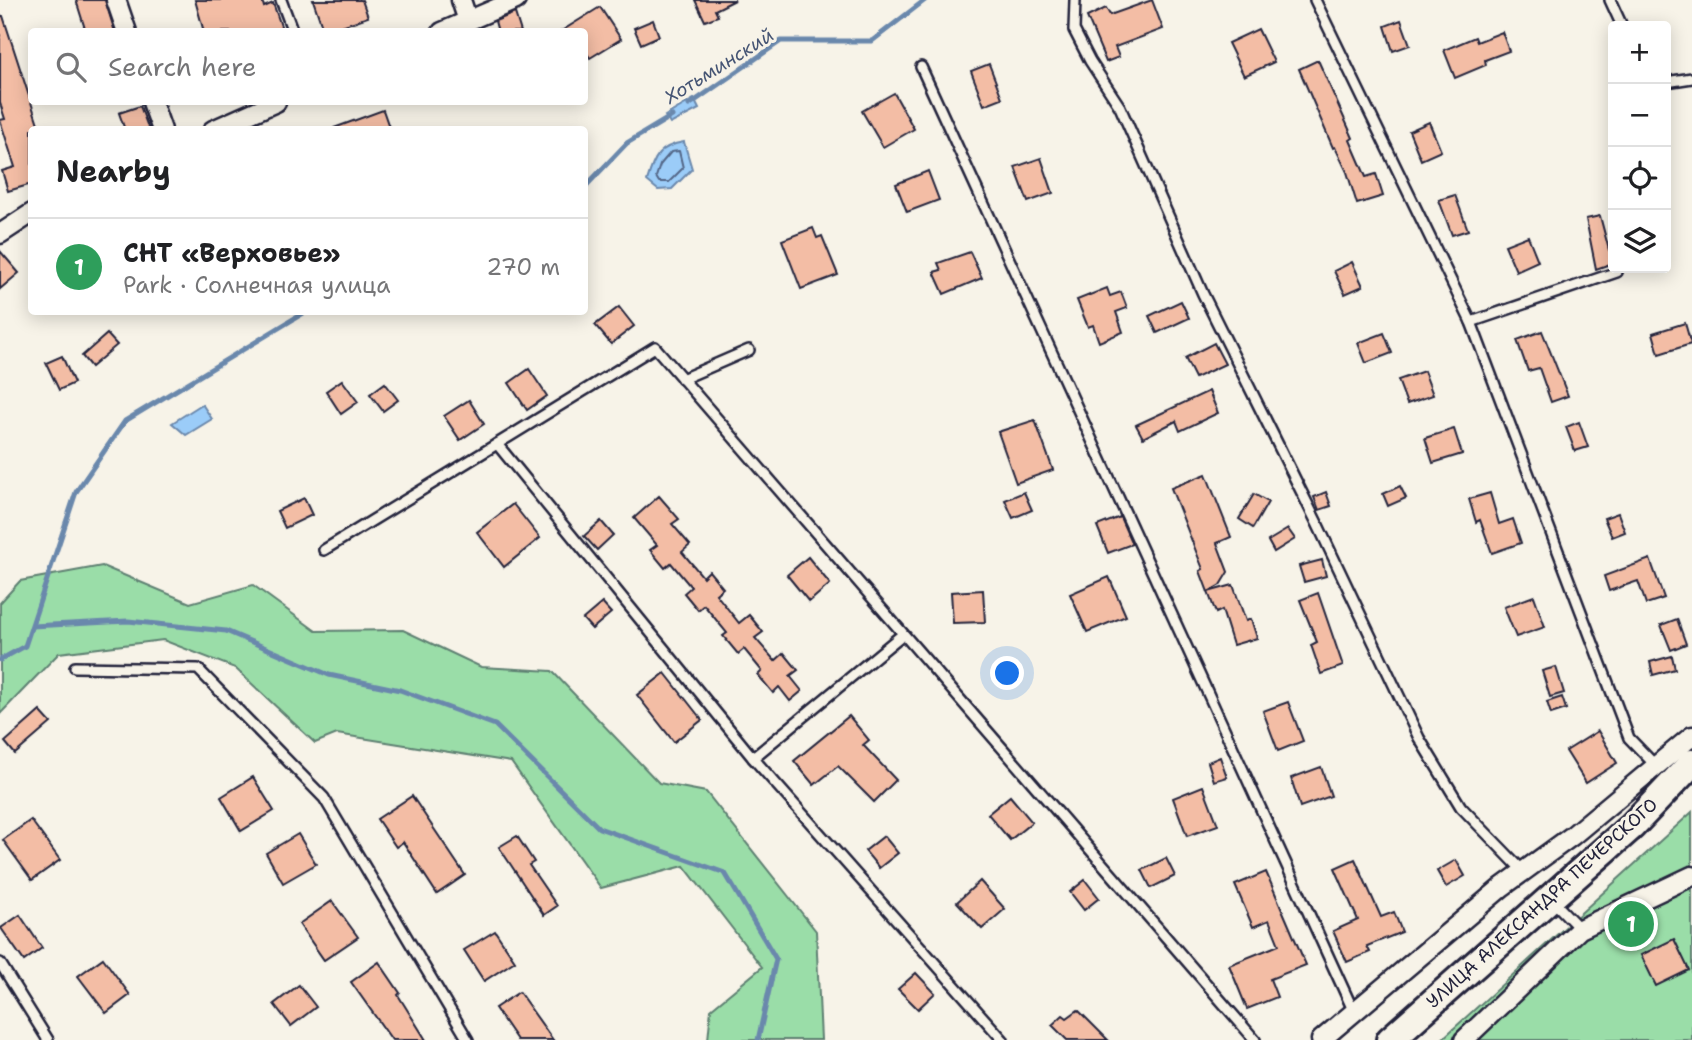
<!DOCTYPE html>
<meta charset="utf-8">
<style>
body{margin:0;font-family:"Shantell Sans",sans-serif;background:#f2f2f2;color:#202124}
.controls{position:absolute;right:21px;top:21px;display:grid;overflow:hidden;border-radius:7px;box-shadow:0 4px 18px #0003}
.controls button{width:63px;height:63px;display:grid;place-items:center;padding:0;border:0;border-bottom:2px solid #e0e0e0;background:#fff;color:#202124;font:35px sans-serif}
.you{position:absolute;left:1008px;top:674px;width:24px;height:24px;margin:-18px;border:5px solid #fff;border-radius:50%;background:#1a73e8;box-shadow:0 0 0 10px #1a73e833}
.badge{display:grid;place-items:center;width:46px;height:46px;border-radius:50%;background:#1f6fb2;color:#fff;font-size:23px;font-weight:700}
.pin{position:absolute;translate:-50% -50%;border:4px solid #fff;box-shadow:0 2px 7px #0006}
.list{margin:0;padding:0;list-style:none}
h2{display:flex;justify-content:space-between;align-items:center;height:91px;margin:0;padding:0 28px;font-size:30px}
h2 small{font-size:23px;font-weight:400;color:#757577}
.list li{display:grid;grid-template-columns:46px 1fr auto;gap:21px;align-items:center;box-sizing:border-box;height:98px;padding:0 28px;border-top:2px solid #e0e0e0}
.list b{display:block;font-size:26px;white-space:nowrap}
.list p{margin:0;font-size:23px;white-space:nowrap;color:#757577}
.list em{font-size:23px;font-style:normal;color:#757577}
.icon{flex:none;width:38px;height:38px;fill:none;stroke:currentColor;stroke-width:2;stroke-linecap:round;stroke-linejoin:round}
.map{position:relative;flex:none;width:1692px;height:1040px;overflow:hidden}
.search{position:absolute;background:#fff;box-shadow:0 4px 18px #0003;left:28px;top:28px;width:560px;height:77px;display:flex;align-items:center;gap:18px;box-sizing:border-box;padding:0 24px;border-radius:7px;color:#757577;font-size:26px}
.panel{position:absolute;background:#fff;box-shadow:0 4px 18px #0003;left:28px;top:126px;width:560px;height:189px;border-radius:7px}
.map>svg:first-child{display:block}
</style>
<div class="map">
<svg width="1692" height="1040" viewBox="0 0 1692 1040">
<rect width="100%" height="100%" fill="#f7f3e8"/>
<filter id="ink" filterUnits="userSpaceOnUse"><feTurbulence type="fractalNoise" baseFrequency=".0143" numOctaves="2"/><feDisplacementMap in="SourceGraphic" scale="14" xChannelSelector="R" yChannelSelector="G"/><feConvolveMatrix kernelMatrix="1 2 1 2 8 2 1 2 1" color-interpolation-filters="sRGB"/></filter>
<g filter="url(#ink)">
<g fill="#9adda8" stroke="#5e8072" stroke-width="2">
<polygon points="102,566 190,603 253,585 316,631 403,630 481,667 552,671 659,783 706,792 816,931 821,1040 708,1040 711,1009 762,967 684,866 601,888 511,762 337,734 315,743 235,668 163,640 59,653 0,714 0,603 20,581"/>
<polygon points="1692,812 1692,1040 1441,1040"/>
</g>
<g fill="#9bccf8" stroke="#6b88ac" stroke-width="2">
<polygon points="694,99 699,109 670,124 665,116"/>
<path d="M684,142L692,169L672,189L658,190L647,181C654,157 659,146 684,142Z"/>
<polygon points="202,404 212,419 186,435 172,423"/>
</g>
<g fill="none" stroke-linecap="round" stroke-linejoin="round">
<polygon stroke="#526687" stroke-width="2" points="679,151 683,168 669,182 659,182 656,177 660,165 671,152"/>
<g stroke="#6b88ac" stroke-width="5">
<polyline points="689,105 781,41 872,41 925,0"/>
<polyline points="584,188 627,143 672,116"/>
<polyline points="32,626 128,621 226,631 329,675 400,690 495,725 599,828 725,873 776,959 758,1040"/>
<polyline points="0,660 25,646 76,492 125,421 305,312"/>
</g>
</g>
<g fill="#f3bda5" stroke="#22223b" stroke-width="2">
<polygon points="76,0 105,0 115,32 86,32"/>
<polygon points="195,0 262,0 264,7 273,3 283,32 204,32"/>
<polygon points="313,0 362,0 368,17 324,32"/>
<polygon points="695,0 735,0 715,10 718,16 705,21"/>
<polygon points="1152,0 1163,29 1115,47 1119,57 1106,62 1087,17 1106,8 1110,15"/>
<polygon points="600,7 621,39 590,58 584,49 584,32 560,32"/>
<polygon points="515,13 521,32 498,32 495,21"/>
<polygon points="0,16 3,16 40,130 32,130 32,184 8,191 2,171 15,167 0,120 5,119 0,103"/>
<polygon points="653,20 659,36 641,44 634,28"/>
<polygon points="1401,20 1410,45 1393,51 1385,26"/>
<polygon points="1258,29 1274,62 1244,76 1228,43"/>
<polygon points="1502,32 1509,51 1485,60 1486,65 1455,78 1444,50 1475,37 1477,42"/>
<polygon points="1318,60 1353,138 1350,140 1366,177 1376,174 1383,196 1357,204 1347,172 1335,147 1333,148 1299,69"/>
<polygon points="989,64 1002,98 984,105 971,71"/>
<polygon points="894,93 914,129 883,147 862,111"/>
<polygon points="140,106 149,130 125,130 119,113"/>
<polygon points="383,110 390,130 334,130 334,128"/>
<polygon points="1429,122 1441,151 1421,160 1409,131"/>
<polygon points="1041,158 1053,193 1028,202 1015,167"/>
<polygon points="928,171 939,200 907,212 896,184"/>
<polygon points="1455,195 1468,230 1452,235 1439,200"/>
<polygon points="1600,216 1609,250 1613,249 1613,263 1596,269 1586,219"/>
<polygon points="813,228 817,238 822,236 838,275 801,289 782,240"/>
<polygon points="1528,236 1538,261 1516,271 1505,245"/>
<polygon points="0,251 19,273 0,289"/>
<polygon points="970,252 982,278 944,294 934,272 941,270 938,263"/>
<polygon points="1352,262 1363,286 1345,294 1334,271"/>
<polygon points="1107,288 1110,296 1121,292 1127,308 1116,312 1123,332 1099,342 1093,325 1088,327 1077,300"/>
<polygon points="1181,301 1189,318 1157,333 1149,316"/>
<polygon points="619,307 634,326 611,344 595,325"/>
<polygon points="1685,323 1691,344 1659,354 1653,333"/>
<polygon points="1542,331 1568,396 1551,402 1539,368 1528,371 1517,340"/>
<polygon points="1384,333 1392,353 1366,363 1358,343"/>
<polygon points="107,334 117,345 91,367 82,356"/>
<polygon points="1214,343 1225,364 1195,378 1185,358"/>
<polygon points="62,356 74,383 59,390 46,363"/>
<polygon points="529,369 547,396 527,410 509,383"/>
<polygon points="1424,371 1433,395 1407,404 1398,380"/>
<polygon points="342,380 358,402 341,414 326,391"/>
<polygon points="385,383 398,400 383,411 370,394"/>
<polygon points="1209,391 1218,413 1180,431 1176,421 1143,438 1136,425"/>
<polygon points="469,400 484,424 460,440 444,416"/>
<polygon points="1035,420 1053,470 1016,483 998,432"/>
<polygon points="1579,422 1588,447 1575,451 1566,427"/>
<polygon points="1454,429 1462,454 1433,463 1425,438"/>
<polygon points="1206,474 1231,537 1217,543 1228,572 1220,585 1208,592 1200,571 1203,569 1171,488"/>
<polygon points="1400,486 1406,498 1388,506 1383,494"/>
<polygon points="1024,492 1032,510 1013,518 1005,500"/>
<polygon points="1326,492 1331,506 1319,510 1314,497"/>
<polygon points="1490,493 1499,524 1513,519 1521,543 1492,553 1480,520 1476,522 1469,499"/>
<polygon points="1254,494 1268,502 1253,528 1239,519"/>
<polygon points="659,496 679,519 672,524 690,545 682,552 703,577 709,571 723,588 716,594 739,623 749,615 763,632 755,638 775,661 784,653 798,670 790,676 802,691 790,701 779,687 773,693 758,675 762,671 744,649 738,654 723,636 727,633 704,605 698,610 684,593 691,587 671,563 665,568 650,550 657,545 634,518"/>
<polygon points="304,498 312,515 285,528 277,511"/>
<polygon points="513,504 540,538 504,567 477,532"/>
<polygon points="1618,513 1625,532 1612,537 1604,518"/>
<polygon points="1120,517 1132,544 1108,553 1097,526"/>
<polygon points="601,521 613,535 597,550 584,536"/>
<polygon points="1288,529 1295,539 1274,552 1268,541"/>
<polygon points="808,557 830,584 809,602 787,575"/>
<polygon points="1650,559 1664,598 1646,604 1638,581 1609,591 1604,576"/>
<polygon points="1322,560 1326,576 1304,582 1299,566"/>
<polygon points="1109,577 1126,616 1087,632 1070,594"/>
<polygon points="1233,585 1246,621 1251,619 1257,638 1233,645 1222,610 1216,613 1208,592"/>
<polygon points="983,590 985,622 953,623 951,592"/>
<polygon points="1318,593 1343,666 1321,674 1311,645 1317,642 1300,600"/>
<polygon points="1534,596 1545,627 1516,637 1504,607"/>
<polygon points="602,603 611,613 592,629 583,619"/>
<polygon points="1677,619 1686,644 1671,650 1661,625"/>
<polygon points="1672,656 1675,669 1653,675 1650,662"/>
<polygon points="1556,667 1564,693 1550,697 1542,671"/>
<polygon points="665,673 702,720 674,742 637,695"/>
<polygon points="1562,697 1566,709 1551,714 1547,702"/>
<polygon points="1288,702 1303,741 1278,751 1263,711"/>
<polygon points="40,711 51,723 15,754 5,742"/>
<polygon points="849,716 869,740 863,745 896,780 874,802 838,766 814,785 794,761"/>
<polygon points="1598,731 1617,763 1586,783 1566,751"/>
<polygon points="1220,757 1227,777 1214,781 1208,762"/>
<polygon points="1321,767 1331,796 1300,807 1291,778"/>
<polygon points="253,777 274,811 241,831 221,797"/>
<polygon points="1203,786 1218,825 1187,836 1173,798"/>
<polygon points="412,796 465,875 437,894 403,842 396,847 377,819"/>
<polygon points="1010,796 1032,822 1010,840 988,814"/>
<polygon points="31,820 60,860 32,880 3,840"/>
<polygon points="298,834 316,864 283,883 266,853"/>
<polygon points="517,836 534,862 529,865 557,906 544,915 499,847"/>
<polygon points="884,836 898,853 879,868 865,851"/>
<polygon points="1166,858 1175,876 1151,888 1142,870"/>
<polygon points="1355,859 1381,917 1394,912 1402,932 1367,946 1370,952 1347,962 1333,931 1358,920 1335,868"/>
<polygon points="1456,860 1465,876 1446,887 1437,871"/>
<polygon points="1266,872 1306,965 1270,979 1277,997 1247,1009 1229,965 1279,945 1269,920 1253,927 1235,885"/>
<polygon points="1085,880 1099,898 1084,910 1070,892"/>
<polygon points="980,881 1005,909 982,929 957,902"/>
<polygon points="332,901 358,937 324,960 299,924"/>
<polygon points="20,915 42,948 24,961 1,928"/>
<polygon points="1629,918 1639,935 1619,947 1608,928"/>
<polygon points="495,931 515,961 484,981 464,950"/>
<polygon points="1674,939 1689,970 1656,986 1641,955"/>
<polygon points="103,958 130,995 106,1013 78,976"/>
<polygon points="379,962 400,993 398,995 426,1040 392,1040 351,982"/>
<polygon points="916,973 935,993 918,1009 898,989"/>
<polygon points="299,985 316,1007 291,1026 274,1004"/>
<polygon points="519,992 553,1040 517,1040 495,1008"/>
<polygon points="1078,1010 1108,1040 1067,1040 1052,1025 1063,1015 1067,1018"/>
</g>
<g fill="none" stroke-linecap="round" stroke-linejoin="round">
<g stroke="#22223b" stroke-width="14">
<g id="lane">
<polyline points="281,0 293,32"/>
<polyline points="1075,0 1074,30 1090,61 1120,107 1203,294 1317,523 1419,738 1461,807 1523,871"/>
<polyline points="1315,0 1471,322 1629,738 1656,766"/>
<polyline points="1610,0 1622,26"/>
<polyline points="921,67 1353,1010"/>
<polyline points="1666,82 1692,78"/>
<polyline points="1471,322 1617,272"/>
<polyline points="682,379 749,350"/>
<polyline points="497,444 655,347 1255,1040"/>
<polyline points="324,550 497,444 753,758 1003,1040"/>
<polyline points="75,667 198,669 324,798 468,1040"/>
<polyline points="753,758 903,634"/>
<polyline points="1552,900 1580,929"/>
<polyline points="0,963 48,1040"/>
</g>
</g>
<g stroke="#22223b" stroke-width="23">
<g id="street">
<polyline points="116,0 127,32"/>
<polyline points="461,0 468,21"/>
<polyline points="442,32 516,0"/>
<polyline points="152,102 162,130"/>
<polyline points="213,130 276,102"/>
<polyline points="0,234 32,213"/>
<polyline points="1321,1040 1502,887 1572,836 1692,736"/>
<polyline points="1464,1040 1580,929 1692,876"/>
</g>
</g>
<g stroke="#22223b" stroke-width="32">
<polyline id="secondary" points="1390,1040 1632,826 1692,763"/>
</g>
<use href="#lane" stroke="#f7f3e8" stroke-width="9"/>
<use href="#street" stroke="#f7f3e8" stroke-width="18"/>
<use href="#secondary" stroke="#f7f3e8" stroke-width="26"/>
</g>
</g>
<g text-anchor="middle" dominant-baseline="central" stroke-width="6" stroke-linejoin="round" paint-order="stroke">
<g font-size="18" fill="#22223b" stroke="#f7f3e8">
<text transform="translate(1542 903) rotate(-42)">УЛИЦА АЛЕКСАНДРА ПЕЧЕРСКОГО</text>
</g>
<g font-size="19" font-style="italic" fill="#465574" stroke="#f7f3e8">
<text transform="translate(719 66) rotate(-32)">Хотьминский</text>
</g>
</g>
</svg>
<div class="controls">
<button>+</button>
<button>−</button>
<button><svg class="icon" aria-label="locate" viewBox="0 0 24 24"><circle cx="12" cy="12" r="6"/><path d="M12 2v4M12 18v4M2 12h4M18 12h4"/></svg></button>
<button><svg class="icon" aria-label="layers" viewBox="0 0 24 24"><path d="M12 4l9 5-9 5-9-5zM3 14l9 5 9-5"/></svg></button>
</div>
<div class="you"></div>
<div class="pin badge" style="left:1631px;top:924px;background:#2e9e5b">1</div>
<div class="search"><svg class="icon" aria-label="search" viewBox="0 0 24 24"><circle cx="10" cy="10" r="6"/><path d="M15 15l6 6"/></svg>Search here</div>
<section class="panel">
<h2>Nearby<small></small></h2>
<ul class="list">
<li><span class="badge" style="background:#2e9e5b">1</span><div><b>СНТ «Верховье»</b><p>Park · Солнечная улица</p></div><em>270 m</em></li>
</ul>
</section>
</div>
